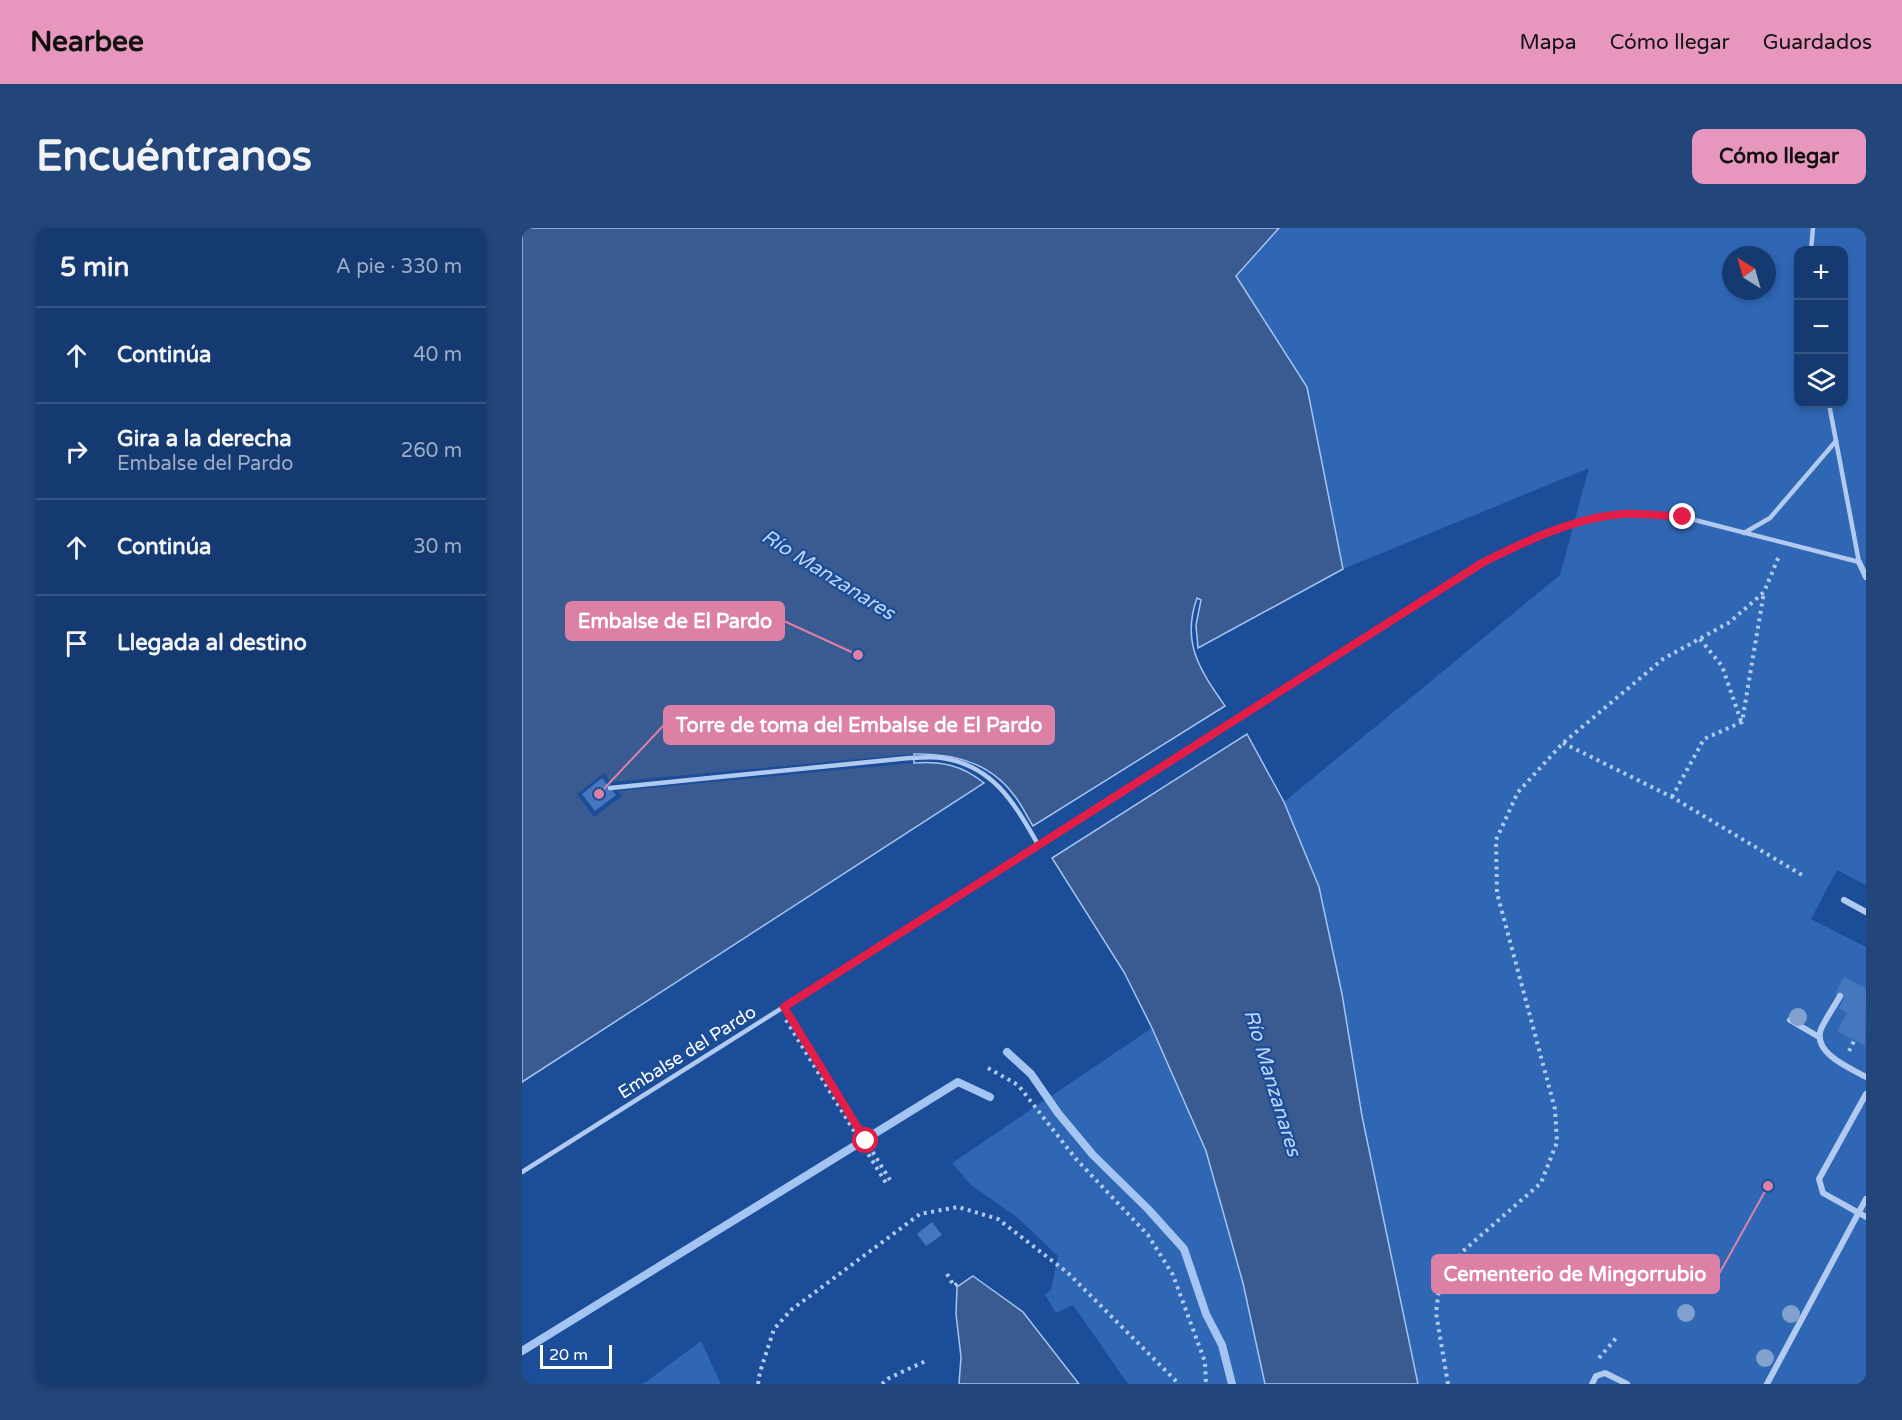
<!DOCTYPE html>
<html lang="es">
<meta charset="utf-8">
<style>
body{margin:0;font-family:"Varela Round",sans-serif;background:#22457a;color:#f1f3f6}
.controls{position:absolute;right:18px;top:18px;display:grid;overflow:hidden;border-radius:12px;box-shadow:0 3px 9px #0003}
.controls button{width:54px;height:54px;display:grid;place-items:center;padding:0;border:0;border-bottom:2px solid #345484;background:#153a72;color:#f1f3f6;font:30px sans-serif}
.compass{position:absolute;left:1200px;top:18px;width:54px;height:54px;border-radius:50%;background:#153a72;box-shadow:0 3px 9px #0003;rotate:323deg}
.scale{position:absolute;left:18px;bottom:15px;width:72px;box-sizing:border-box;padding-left:6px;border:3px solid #fff;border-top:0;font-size:16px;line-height:21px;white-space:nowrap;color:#fff;-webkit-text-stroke:4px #1c4d98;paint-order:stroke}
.stop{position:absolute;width:18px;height:18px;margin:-14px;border:4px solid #e11d48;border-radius:50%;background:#fff}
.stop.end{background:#e11d48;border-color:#fff;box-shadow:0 2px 6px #0008}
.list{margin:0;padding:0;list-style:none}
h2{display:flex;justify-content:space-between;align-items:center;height:78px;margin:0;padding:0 24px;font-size:26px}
h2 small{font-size:20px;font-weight:400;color:#9dadc4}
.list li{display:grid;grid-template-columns:39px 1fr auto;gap:18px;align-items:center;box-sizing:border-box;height:96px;padding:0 24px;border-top:2px solid #345484}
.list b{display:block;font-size:22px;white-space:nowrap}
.list p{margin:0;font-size:20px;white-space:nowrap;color:#9dadc4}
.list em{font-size:20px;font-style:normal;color:#9dadc4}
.icon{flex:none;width:33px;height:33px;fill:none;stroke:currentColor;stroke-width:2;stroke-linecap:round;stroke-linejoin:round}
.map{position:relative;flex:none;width:1344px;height:1156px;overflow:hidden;border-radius:12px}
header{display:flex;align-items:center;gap:36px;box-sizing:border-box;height:84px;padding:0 30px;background:#e797bd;color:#111}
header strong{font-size:28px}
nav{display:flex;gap:33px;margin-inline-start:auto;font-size:21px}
.intro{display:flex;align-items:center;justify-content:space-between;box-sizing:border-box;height:144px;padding:0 36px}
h1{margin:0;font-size:42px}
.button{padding:15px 27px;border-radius:12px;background:#e797bd;color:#111;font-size:21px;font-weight:700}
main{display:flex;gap:36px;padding:0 36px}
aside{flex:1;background:#153a72;border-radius:12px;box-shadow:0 3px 9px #0003}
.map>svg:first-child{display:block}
</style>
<header>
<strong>Nearbee</strong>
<nav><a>Mapa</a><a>Cómo llegar</a><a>Guardados</a></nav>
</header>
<div class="intro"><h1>Encuéntranos</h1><a class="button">Cómo llegar</a></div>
<main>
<aside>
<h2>5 min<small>A pie · 330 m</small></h2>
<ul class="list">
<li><svg class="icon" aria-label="ahead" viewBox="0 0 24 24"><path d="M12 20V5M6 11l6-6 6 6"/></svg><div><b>Continúa</b></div><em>40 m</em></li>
<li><svg class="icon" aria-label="right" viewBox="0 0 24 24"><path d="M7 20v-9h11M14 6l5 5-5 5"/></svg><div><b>Gira a la derecha</b><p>Embalse del Pardo</p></div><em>260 m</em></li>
<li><svg class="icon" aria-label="ahead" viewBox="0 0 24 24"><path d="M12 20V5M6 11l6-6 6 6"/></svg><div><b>Continúa</b></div><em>30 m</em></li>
<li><svg class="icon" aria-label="arrive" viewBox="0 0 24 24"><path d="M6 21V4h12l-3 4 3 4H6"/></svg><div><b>Llegada al destino</b></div></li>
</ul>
</aside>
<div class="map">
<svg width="1344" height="1156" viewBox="0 0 1344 1156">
<rect width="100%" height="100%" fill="#1c4d98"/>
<g fill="#3067b5" fill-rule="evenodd">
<path d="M757,0H1344V657L1315,642L1289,691L1344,719V1156H896L840,888L820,766L797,659L762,574L1038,347L1067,240L821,341L785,159L714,48ZM1276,22H1322V176H1276ZM1209,27H1245V63H1209Z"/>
<polygon points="630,800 684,923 721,1055 743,1156 606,1156 551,1077 534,1085 523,1067 529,1062 536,1028 496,990 449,957 430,935"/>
<polygon points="179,1113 199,1156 119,1156 124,1154"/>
</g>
<g fill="#395b92" stroke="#a4c5f2" stroke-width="1.5">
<path d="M0,0H757L714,48L785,159L821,341L676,420L674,397L679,372L675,370C659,415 678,442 703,478L511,598C504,587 499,575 491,566C467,534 429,525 392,526V535C419,533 440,537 462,555L0,854Z"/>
<polygon points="725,506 762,574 797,659 820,766 840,888 896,1156 743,1156 721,1055 684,923 630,800 602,744 530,630"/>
<polygon points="451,1048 501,1084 557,1156 437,1156 439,1129 434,1086 435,1059"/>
</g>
<polygon fill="#1c4d98" points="391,526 391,535 96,563 100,568 72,589 55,566 82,545 89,554"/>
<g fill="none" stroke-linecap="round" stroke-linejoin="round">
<g stroke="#a4c5f2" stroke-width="8">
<polyline points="485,824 509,846 536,885 571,927 626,981 662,1021 684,1086 700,1117 710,1156"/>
<polyline points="0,1123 436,854 468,869"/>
</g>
</g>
<g fill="#4577be">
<polygon points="80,550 94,567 73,583 60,566"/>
<polygon points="1322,749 1344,760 1343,818 1315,803 1325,785 1317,780 1322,771 1313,766"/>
<polygon points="410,994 420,1007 404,1018 395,1006"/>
</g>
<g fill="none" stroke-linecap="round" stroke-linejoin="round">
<g stroke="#b1cbf0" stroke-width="4" stroke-dasharray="3 4.5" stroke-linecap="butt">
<polyline points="1178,411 1200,438 1219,493"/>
<polyline points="1041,515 1150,569 1280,647"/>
<polyline points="1150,569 1182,511 1220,494 1242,364"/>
<polyline points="268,790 368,952"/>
<polyline points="264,792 364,955"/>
<polyline points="1327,823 1332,813"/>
<polyline points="466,840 496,857 554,931 626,1007 651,1047 683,1134 684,1156"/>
<polyline points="425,1046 432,1058 436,1055"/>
<polyline points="1077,1130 1095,1109"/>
<polyline points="236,1156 238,1144 252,1101 269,1082 398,986 436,979 476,991 546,1045 657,1156"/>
<polyline points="360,1156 367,1150 406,1132"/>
<polyline points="926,1156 914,1085 918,1052 941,1023 1019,955 1035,914 1033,881 975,665 974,612 996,564 1041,515 1141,431 1208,394 1242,364 1257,328"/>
</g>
<g stroke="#b1cbf0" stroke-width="4.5">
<polyline points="1289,22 1291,0"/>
<polyline points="1222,305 1248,290 1314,213"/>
<path d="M88,560L387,530C398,530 410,528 420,530C473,538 493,577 517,618"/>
<polyline points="0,944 517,618 960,335 1006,312 1051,296 1100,286 1161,289 1337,334 1307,176"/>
</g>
<g stroke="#b1cbf0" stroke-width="6">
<polyline points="1337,334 1344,349"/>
<polyline points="1322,672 1344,684"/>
<path d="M1318,768C1312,779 1304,790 1299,801C1290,825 1328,840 1344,849"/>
<polyline points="1268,792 1297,809"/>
<polyline points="1344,866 1297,951 1301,965 1344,989"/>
<polyline points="1070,1156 1074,1148 1083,1145 1105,1156"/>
<polyline points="1245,1156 1344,971"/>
</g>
</g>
<g fill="#83a1ce">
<circle cx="1276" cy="789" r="9"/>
<circle cx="1164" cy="1085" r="9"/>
<circle cx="1269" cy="1086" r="9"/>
<circle cx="1243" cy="1130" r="9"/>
</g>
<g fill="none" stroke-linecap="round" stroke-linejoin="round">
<path stroke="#e11d48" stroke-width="8" d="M344,913L262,779L960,335C1004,313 1051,290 1100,286C1120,285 1141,288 1161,289"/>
</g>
<g text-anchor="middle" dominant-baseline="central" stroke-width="4.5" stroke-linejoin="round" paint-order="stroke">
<g font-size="18" fill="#fff" stroke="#1c4d98">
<text transform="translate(165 824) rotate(-32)">Embalse del Pardo</text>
</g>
<g font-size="20" font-style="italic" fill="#bed5f6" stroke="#1c4d98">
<text transform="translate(306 347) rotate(32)">Río Manzanares</text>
<text transform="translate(750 855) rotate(73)">Río Manzanares</text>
</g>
</g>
<path fill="none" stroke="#dd80a5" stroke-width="2" d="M336 427L262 393M77 566L142 497M1246 958L1197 1046"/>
<g fill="#dd80a5" stroke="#1c4d98" stroke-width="2">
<circle cx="336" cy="427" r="6"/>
<circle cx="77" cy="566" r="6"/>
<circle cx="1246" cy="958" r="6"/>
</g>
<g fill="#dd80a5" stroke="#dd80a5" stroke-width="2">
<rect x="44" y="374" width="218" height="38" rx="6"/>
<rect x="142" y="478" width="390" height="38" rx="6"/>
<rect x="910" y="1027" width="287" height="38" rx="6"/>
</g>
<g font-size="20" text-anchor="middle" font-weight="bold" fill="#fff">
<text x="153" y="400">Embalse de El Pardo</text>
<text x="337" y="504">Torre de toma del Embalse de El Pardo</text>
<text x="1053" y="1053">Cementerio de Mingorrubio</text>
</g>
</svg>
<div class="controls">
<button>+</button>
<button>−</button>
<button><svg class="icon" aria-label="layers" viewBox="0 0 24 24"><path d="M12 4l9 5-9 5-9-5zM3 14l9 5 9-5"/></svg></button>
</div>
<svg class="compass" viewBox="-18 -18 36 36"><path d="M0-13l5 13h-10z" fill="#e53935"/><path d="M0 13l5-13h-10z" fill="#9dadc4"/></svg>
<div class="scale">20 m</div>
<div class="stop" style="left:344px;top:913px"></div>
<div class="stop end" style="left:1161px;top:289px"></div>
</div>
</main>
